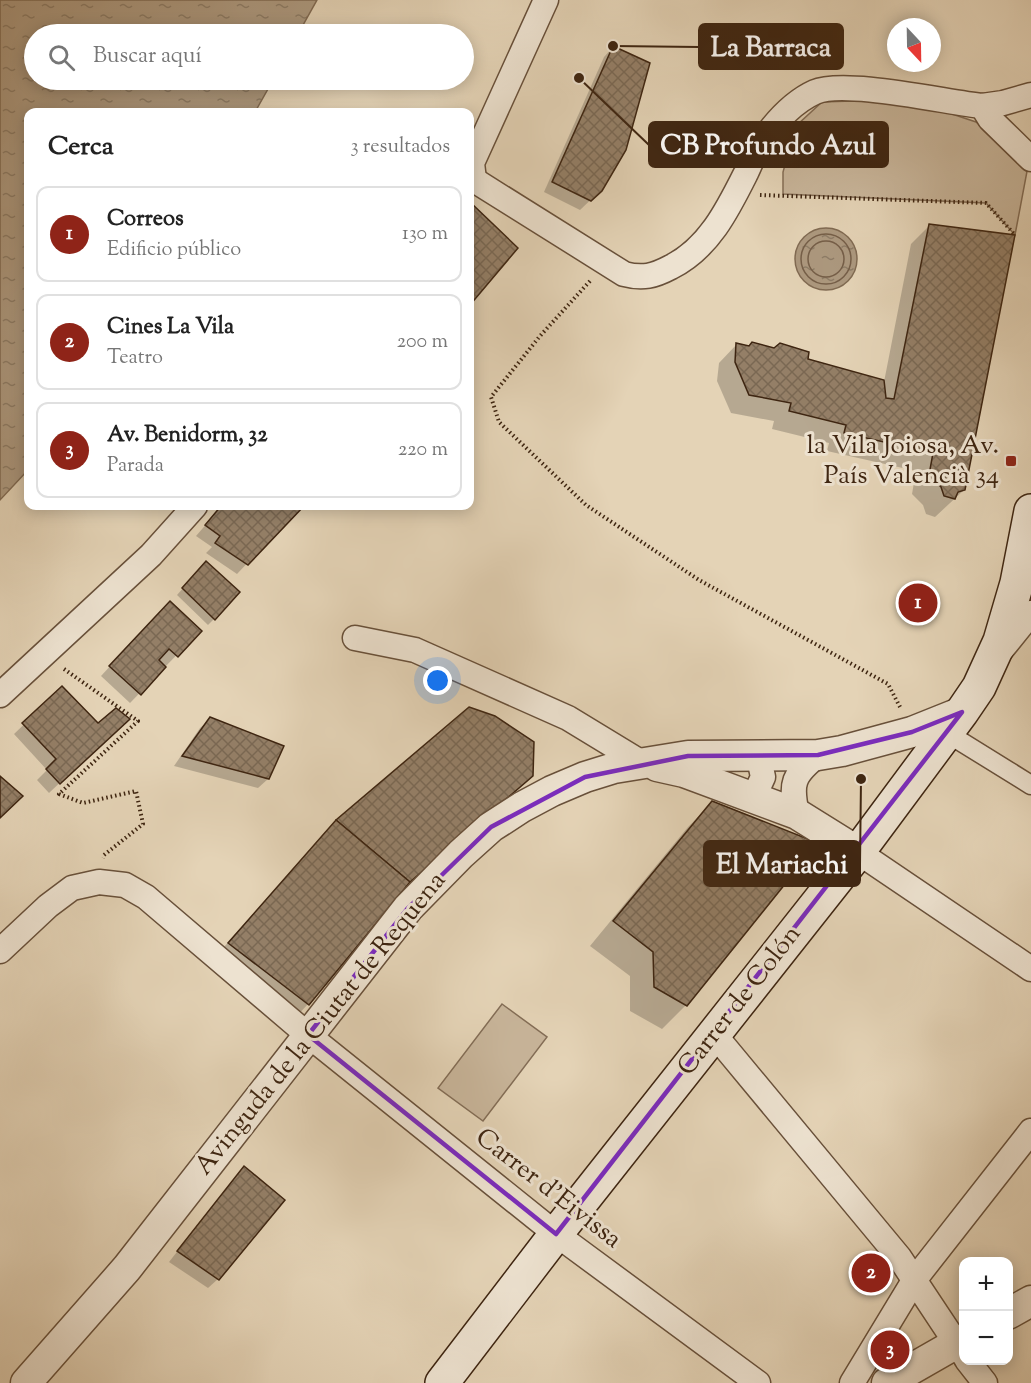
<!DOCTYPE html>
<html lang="es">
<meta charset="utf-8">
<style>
body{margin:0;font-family:"Sorts Mill Goudy",serif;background:#f2f2f2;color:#222}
.controls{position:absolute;right:18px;bottom:18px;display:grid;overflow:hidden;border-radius:12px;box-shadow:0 3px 15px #0003}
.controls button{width:54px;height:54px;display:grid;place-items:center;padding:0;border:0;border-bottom:2px solid #e0e0e0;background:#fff;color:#222;font:30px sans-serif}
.compass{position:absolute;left:887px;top:18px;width:54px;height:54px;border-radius:50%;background:#fff;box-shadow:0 3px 15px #0003;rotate:158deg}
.you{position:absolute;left:438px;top:681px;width:21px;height:21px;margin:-15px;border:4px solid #fff;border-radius:50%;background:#1a73e8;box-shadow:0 0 0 9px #1a73e833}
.badge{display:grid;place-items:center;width:39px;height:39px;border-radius:50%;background:#8f2418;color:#fff;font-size:20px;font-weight:700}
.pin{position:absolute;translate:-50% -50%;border:3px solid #fff;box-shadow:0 2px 6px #0006}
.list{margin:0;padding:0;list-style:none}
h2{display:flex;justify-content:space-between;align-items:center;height:78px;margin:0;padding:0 24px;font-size:26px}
h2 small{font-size:20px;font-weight:400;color:#767676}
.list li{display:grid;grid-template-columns:39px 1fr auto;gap:18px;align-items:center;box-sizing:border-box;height:96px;margin:0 12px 12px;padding:0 12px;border:2px solid #e0e0e0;border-radius:12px}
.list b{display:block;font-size:22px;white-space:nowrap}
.list p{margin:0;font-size:20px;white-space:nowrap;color:#767676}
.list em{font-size:20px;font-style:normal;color:#767676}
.icon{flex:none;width:33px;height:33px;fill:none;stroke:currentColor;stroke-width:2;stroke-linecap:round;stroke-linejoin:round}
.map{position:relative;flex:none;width:1031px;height:1383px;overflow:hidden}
.search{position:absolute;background:#fff;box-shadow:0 3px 15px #0003;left:24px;top:24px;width:450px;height:66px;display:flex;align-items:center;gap:15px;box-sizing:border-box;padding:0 21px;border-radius:33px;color:#767676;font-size:22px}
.panel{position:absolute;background:#fff;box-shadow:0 3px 15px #0003;left:24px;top:108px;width:450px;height:402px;border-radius:12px}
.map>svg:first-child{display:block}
</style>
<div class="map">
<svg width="1031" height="1383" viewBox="0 0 1031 1383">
<defs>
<pattern id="water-ripples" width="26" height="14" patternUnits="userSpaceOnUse" patternTransform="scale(1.5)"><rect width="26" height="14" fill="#ac987e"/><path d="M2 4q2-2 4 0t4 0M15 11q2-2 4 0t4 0" fill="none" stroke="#8d7c66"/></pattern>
<pattern id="building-cross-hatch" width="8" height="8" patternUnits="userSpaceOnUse" patternTransform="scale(1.5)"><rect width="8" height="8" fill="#947f67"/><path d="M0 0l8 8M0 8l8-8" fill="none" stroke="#7a6853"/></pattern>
</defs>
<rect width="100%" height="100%" fill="#e4d3b6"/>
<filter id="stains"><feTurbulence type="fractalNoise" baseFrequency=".00333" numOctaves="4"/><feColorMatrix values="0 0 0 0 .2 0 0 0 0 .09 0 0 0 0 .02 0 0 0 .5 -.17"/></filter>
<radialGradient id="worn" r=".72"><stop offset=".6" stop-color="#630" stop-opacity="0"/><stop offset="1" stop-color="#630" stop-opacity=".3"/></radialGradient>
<g fill="#c8b59a" stroke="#836d56" stroke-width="1.5">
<polygon points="882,100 943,111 976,122 1028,166 1015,235 986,203 783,194 783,172 796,126 822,102"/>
<polygon points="502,1004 547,1037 483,1121 438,1088"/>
</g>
<g fill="url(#water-ripples)" stroke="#806a52" stroke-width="1.5">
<polygon points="0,0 317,0 298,34 34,34 34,80 273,80 255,112 28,112 28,470 0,500"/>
<circle cx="826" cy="259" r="31"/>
</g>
<g fill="#0003">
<polygon points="613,47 601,190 580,210 544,192 604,57"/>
<polygon points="470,204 516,248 470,303"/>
<polygon points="930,225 964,490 935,517 926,514 923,505 912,494 916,471 827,451 829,443 772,429 774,421 731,413 717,381 719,363 737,344 807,360 884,382 911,244"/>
<polygon points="222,506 302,506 237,574 206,553 212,547 196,536"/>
<polygon points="200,569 214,619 208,625 177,595"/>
<polygon points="160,612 200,631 130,703 101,676"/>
<polygon points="62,688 98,726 118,728 49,793 37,780 47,770 14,734"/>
<polygon points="210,719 268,779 258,788 174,766 200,728"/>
<polygon points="712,803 686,1005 662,1029 630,1011 630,976 590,946 688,827"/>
<polygon points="323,835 404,887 308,1004 296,1017 216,956"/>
<polygon points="235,1178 218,1279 208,1288 169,1262"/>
</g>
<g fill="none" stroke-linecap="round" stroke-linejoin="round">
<g stroke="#755e48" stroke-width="1.5">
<circle cx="826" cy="259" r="25"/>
<circle cx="826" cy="259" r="18"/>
</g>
</g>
<g fill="url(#building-cross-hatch)" stroke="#3e2511" stroke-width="1.5">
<polygon points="613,46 650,63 626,150 602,191 591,201 552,182"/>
<polygon points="470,202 518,248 470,305"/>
<polygon points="929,224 1015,235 965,490 958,492 955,499 944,496 941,487 929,475 933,453 844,433 846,425 789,411 791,403 749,395 735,362 736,343 749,346 752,342 774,348 780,343 809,352 808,359 884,380 886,398 894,399"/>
<polygon points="221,506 304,506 248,565 215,543 220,536 205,525"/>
<polygon points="206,561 240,592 215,620 182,588"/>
<polygon points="170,601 202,631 178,657 169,649 159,660 166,667 141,695 109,666"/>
<polygon points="62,686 98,723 116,708 130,719 60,784 46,769 56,759 22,723"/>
<polygon points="469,707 495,716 534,742 533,776 410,882 336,820"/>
<polygon points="210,717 284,746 269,779 182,756"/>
<polygon points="0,776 23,796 0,818"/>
<polygon points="712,801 818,843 687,1006 654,987 653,952 613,921"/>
<polygon points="336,820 410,882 309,1005 228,943"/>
<polygon points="244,1166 285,1200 219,1280 177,1251"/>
</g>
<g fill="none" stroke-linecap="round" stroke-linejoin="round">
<g stroke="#68503a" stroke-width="21">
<polyline id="pedestrian" points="947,733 1031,785"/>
</g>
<g stroke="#68503a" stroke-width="27">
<g id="minor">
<polyline points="982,106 990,119 1031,159"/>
<path d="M474,180L624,274C643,279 654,276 671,267C709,248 728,209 746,173C751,162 756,150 762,141C776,121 793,102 815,92C844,79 945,102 982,106L1003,103L1031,95"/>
<polyline points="474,180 472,163 546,0"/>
<polyline points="355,638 415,650 568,718 642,763"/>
<polyline points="1002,649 1031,613"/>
<polyline points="0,695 151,555 195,506"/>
<polyline points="748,796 757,790 763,777 760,763 753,756"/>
<path d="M797,814C790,783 793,775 818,755"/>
<polyline points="858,852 1031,969"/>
<polyline points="0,951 48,906 72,888 99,882 125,885 146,897 308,1035 556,1234 758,1383"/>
<polyline points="714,1034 899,1257 964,1355"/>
<polyline points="967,1360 985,1383"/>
<polyline points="852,1383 915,1279 1031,1131"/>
</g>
</g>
<g stroke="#68503a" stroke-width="33">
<g id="tertiary">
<polyline points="657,766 684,772 797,814 858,852"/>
<polyline points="1008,1314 1031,1301"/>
<polyline points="26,1383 127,1268 408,908 461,854 491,827 522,807 552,791 585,777 614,768 688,756 818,755 842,751 912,732 962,712"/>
<polyline points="887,1383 964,1339"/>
</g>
</g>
<g stroke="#3e2511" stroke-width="36">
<polyline id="secondary" points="442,1383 556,1234 858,852 962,712 979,687 1000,641 1017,583 1031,511"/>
</g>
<g stroke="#3e2511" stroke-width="4" stroke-dasharray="1.5 3" stroke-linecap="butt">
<polyline points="760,195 986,203 1015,235"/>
<polyline points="590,281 540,336 491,397 499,422 586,505 699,580 888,684 900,707"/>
<polyline points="64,669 138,721 59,794 83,803 136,791 143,824 104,855 103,858"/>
</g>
<use href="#pedestrian" stroke="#ede2d0" stroke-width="18"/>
<use href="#minor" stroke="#ede2d0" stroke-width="24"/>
<use href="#tertiary" stroke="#ede2d0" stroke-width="30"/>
<use href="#secondary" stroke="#ede2d0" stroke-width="33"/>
</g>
<path fill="none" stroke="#7b2cbf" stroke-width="4.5" stroke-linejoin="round" d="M962,712L556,1234L308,1035L408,908L491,827L585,777L688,756L818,755L912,732Z"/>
<rect fill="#8f2418" stroke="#ede2d0" stroke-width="2" x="1005" y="455" width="12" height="12" rx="3"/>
<g text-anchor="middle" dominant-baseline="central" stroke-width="6" stroke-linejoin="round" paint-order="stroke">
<g font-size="26" fill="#3e2511" stroke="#ede2d0" text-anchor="end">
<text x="999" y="446">la Vila Joiosa, Av.<tspan x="999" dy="30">País Valencià 34</tspan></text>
</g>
<g font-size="26" fill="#3e2511" stroke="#ede2d0">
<text transform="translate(740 1001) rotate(-52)">Carrer de Colón</text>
<text transform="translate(321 1024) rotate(-51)">Avinguda de la Ciutat de Requena</text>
<text transform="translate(548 1189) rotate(38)">Carrer d'Eivissa</text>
</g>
</g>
<path fill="none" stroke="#3e2511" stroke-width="2" d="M613 46L699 47M579 78L649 145M861 779L860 864"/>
<g fill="#3e2511" stroke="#ede2d0" stroke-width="2">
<circle cx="613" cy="46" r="6"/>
<circle cx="579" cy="78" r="6"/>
<circle cx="861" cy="779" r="6"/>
</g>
<g fill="#3e2511" stroke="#3e2511" stroke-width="2">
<rect x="699" y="24" width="144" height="45" rx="6"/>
<rect x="649" y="122" width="239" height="45" rx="6"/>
<rect x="704" y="841" width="156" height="45" rx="6"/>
</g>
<g font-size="27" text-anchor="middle" font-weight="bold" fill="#fff">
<text x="771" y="56">La Barraca</text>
<text x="768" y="154">CB Profundo Azul</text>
<text x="782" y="873">El Mariachi</text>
</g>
<rect width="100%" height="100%" filter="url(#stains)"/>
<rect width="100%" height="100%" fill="url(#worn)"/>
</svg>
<div class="controls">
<button>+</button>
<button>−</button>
</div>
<svg class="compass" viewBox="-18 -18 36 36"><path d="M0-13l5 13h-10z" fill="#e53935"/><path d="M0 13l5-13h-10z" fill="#767676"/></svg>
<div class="you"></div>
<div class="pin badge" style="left:918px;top:603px">1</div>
<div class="pin badge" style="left:871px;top:1273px">2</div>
<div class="pin badge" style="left:890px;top:1350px">3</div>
<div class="search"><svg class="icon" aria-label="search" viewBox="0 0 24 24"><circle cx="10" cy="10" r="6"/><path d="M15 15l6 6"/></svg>Buscar aquí</div>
<section class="panel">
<h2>Cerca<small>3 resultados</small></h2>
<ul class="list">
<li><span class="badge">1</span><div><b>Correos</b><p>Edificio público</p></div><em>130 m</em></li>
<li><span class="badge">2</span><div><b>Cines La Vila</b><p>Teatro</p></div><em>200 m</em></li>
<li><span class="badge">3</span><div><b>Av. Benidorm, 32</b><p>Parada</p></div><em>220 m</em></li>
</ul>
</section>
</div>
